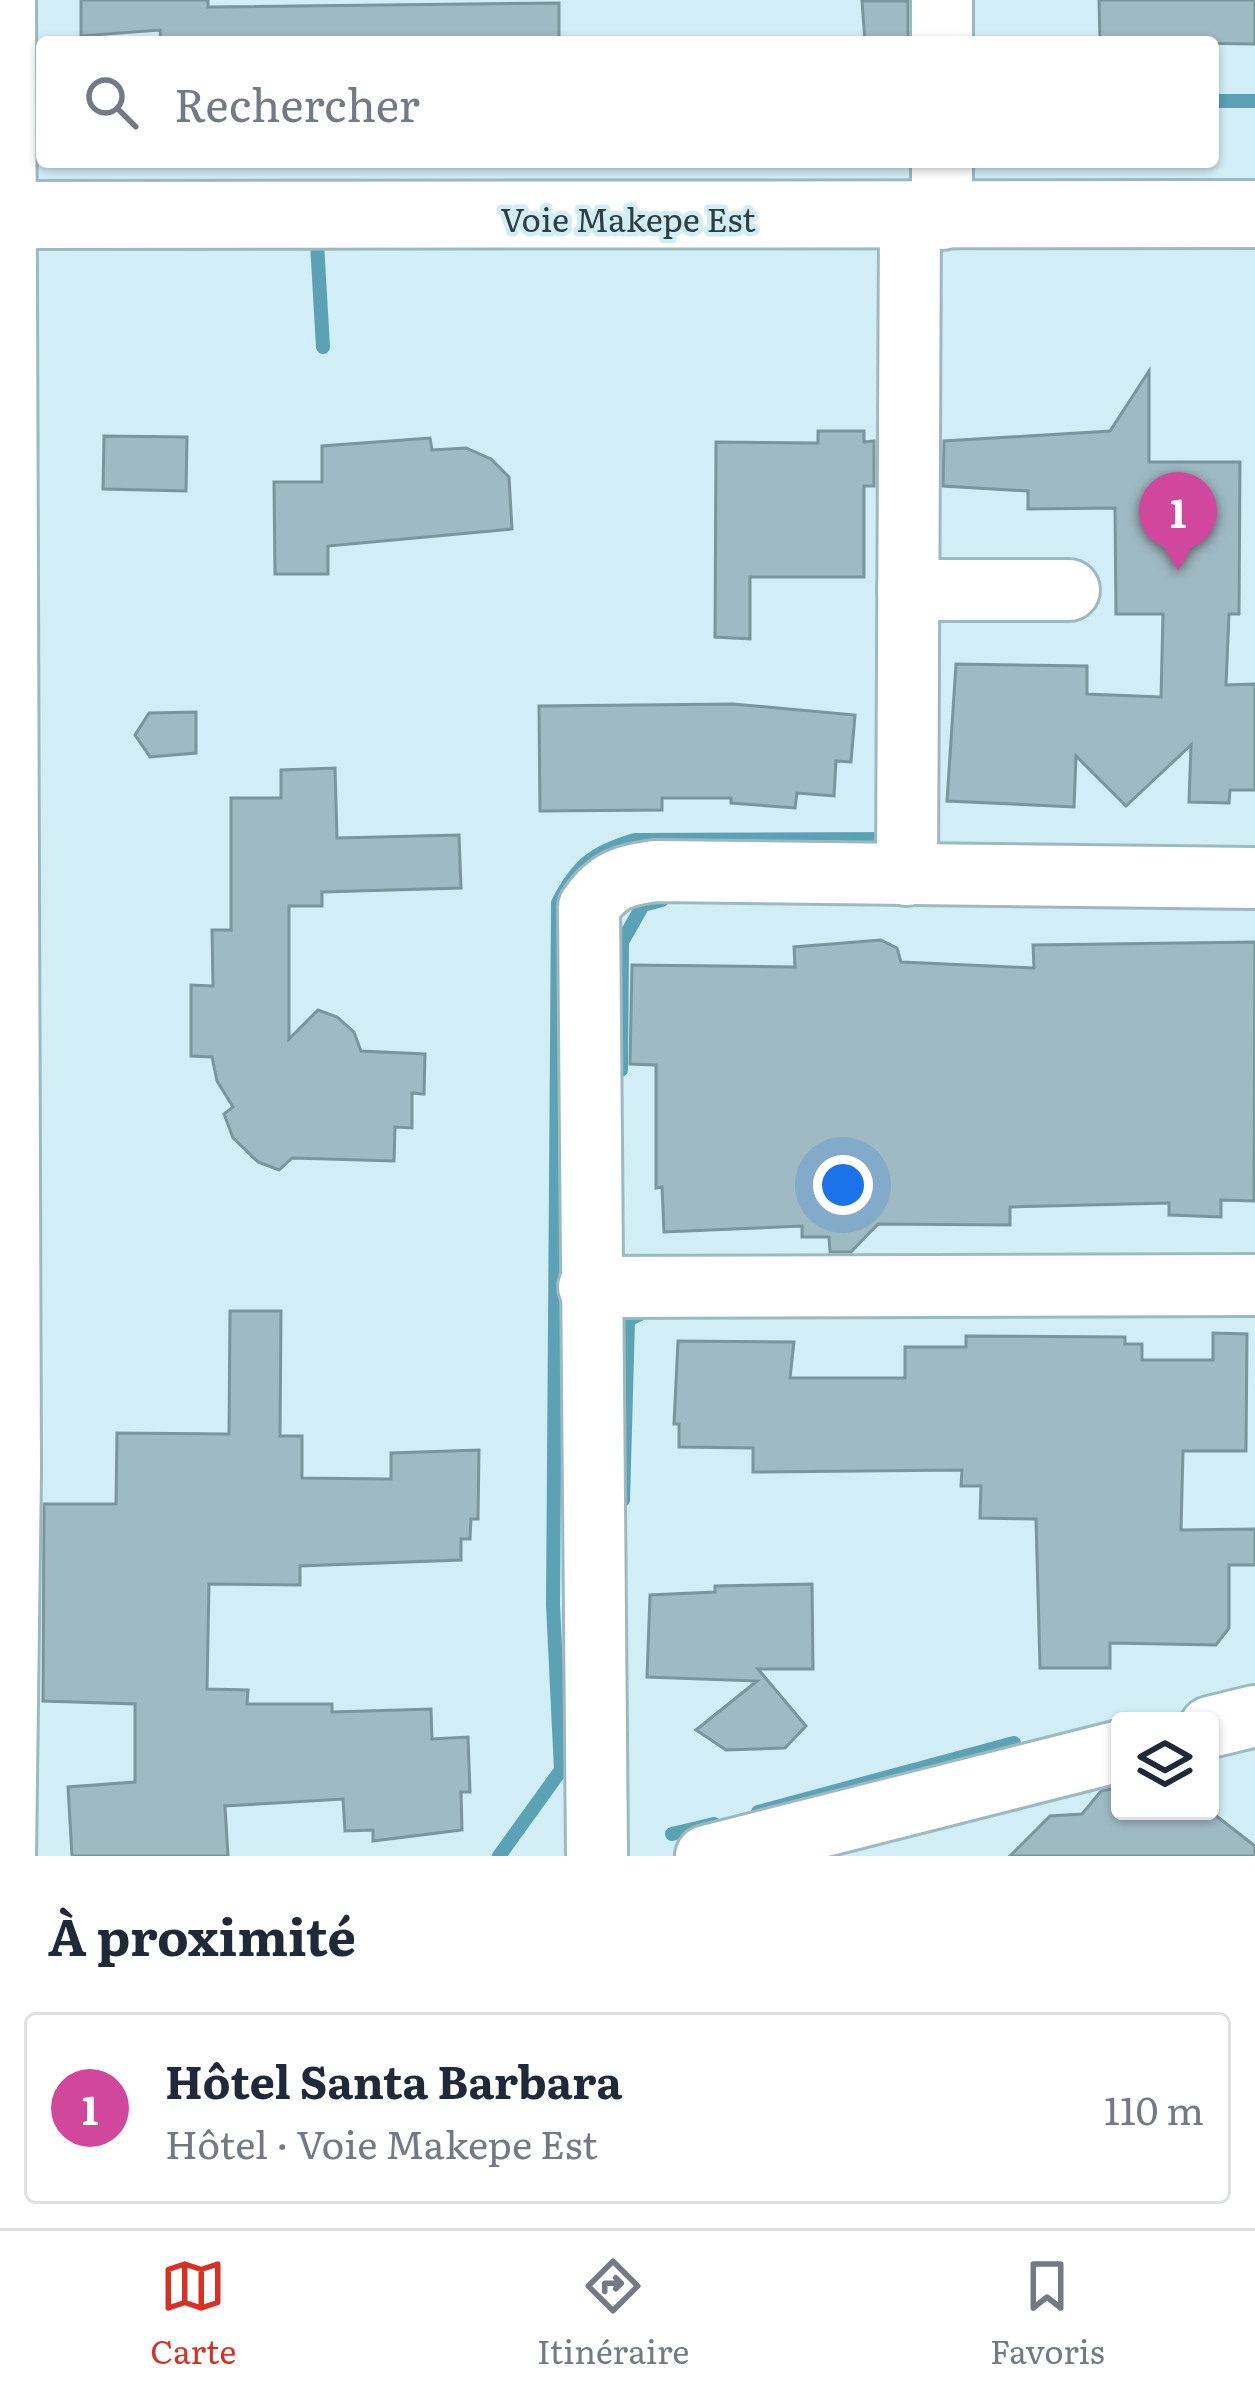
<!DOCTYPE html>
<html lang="fr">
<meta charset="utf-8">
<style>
body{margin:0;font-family:Literata,serif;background:#f2f2f3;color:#1f2937}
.controls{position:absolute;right:36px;bottom:36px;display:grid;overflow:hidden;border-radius:12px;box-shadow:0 3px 9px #0004}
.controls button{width:108px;height:108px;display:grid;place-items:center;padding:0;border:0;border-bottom:3px solid #e0e1e3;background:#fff;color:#1f2937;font:60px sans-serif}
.you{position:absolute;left:843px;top:1185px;width:42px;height:42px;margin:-30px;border:9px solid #fff;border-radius:50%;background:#1a73e8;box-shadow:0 0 0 18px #1a73e833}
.badge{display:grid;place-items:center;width:78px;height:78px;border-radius:50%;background:#d93025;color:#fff;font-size:39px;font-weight:700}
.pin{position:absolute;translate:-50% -99px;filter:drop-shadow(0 3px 6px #0008)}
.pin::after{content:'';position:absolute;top:63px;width:42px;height:36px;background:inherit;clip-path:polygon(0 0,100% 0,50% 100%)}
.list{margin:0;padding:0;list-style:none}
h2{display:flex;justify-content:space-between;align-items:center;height:156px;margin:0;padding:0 48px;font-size:51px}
h2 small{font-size:39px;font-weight:400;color:#747a83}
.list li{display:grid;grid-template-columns:78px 1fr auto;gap:36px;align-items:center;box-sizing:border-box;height:192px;margin:0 24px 24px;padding:0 24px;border:3px solid #e0e1e3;border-radius:12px}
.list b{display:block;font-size:45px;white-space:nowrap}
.list p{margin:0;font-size:39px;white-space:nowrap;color:#747a83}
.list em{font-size:39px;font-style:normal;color:#747a83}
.icon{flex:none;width:66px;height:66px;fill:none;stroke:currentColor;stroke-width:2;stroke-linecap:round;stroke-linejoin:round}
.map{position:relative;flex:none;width:1255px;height:1856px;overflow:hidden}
.search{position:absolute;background:#fff;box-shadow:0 3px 9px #0004;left:36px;right:36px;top:36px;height:132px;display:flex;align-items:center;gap:30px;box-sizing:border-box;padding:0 42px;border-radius:12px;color:#747a83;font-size:45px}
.sheet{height:372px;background:#fff}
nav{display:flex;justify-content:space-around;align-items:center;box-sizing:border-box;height:168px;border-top:3px solid #e0e1e3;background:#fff;font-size:33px;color:#747a83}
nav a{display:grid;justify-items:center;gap:6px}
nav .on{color:#d93025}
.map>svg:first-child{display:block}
</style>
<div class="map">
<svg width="1255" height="1856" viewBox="0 0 1255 1856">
<rect width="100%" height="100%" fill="#d1eef6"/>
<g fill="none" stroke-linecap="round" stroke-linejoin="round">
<g stroke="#5aa2b4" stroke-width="14">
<polyline points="1213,101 1255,101"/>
<polyline points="317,243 323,347"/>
<polyline points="621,1070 622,942 643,905 662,900"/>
<polyline points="623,1500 628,1320 650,1309"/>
<polyline points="758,1812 1014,1743"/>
<polyline points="672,1834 714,1824"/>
<path d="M499,1856L561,1770L553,1605L558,903C577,865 594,852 635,840L893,839"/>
</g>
</g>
<g fill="#9ebac2" stroke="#7a959c" stroke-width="3">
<polygon points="81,0 208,0 208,7 559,3 559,42 161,42 160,30 81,36"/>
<polygon points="1099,0 1255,0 1255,44 1100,42"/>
<polygon points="862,1 908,1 908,42 865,42"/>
<polygon points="1149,371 1149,462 1240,462 1239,614 1229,614 1226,685 1255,684 1255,790 1230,790 1229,803 1189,802 1191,745 1126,806 1076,756 1074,807 947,801 956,664 1087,666 1087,694 1161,697 1163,614 1116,614 1115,508 1028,509 1028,491 943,486 944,441 1110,431"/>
<polygon points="818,431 864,431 864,442 874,441 874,486 864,486 864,577 750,577 750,639 715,637 716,442 818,443"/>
<polygon points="104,436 187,437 186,491 103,489"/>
<polygon points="430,438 432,450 466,448 491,459 509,477 512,529 328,546 328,574 275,574 274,482 322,482 322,446"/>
<polygon points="733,704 855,715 851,762 836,761 834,796 797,793 795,808 731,803 731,798 662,798 662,810 540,811 539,706"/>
<polygon points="196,712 196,753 150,757 135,735 149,713"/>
<polygon points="335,768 337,838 459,835 461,888 322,892 322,906 289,906 289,1039 318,1010 337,1017 354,1032 361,1051 425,1054 424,1094 412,1093 412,1128 395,1127 394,1161 292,1158 279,1170 258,1162 233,1138 224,1114 233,1107 217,1081 212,1057 191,1056 191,985 213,986 212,930 231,930 231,798 281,798 281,770"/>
<polygon points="881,940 897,948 901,962 1034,968 1033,945 1255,942 1254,1201 1221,1200 1221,1217 1169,1215 1169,1203 1010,1207 1010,1225 878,1224 851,1252 830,1252 829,1237 802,1237 802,1226 664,1232 662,1187 656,1188 656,1065 630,1064 632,965 795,967 794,947"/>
<polygon points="230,1311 281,1311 280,1436 302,1436 302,1478 391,1479 391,1453 479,1450 478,1519 471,1519 470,1539 461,1539 461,1560 300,1566 300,1585 209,1584 207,1689 248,1690 247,1704 332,1704 332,1712 431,1709 432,1739 468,1737 470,1792 461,1792 462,1830 373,1841 373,1830 345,1831 343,1799 225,1806 228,1856 72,1856 68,1787 135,1782 135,1704 43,1701 44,1504 116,1504 117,1433 229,1434"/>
<polygon points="1213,1333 1247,1334 1246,1451 1183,1451 1181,1530 1255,1529 1255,1565 1229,1565 1229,1628 1216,1645 1110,1643 1110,1668 1040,1668 1036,1519 980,1518 981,1486 961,1486 962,1470 753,1472 753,1448 679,1447 679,1424 674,1424 678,1341 794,1342 790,1378 905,1378 905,1347 966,1347 966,1336 1125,1337 1125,1344 1142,1344 1142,1360 1213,1360"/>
<polygon points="812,1584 813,1669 758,1669 806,1726 785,1748 726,1750 696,1730 757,1681 647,1677 650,1595 715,1592 715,1586"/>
<polygon points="1120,1787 1120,1811 1210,1811 1255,1846 1255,1856 1010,1856 1050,1816 1082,1814 1101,1791"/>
</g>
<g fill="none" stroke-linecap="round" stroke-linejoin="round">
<g stroke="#9db9c0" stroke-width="66">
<g id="minor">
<polyline points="5,0 10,1471 5,1856"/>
<polyline points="942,42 942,0"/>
<polyline points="942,219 942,162"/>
<polyline points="908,590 1069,590"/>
<polyline points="907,875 910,219"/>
<polyline points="589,1287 1255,1285"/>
<polyline points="1210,1727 1255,1716"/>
<path d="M597,1856L589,907C607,880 624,875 656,871L1255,878"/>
<polyline points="706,1856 1120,1751"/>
</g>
</g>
<g stroke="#9db9c0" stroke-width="72">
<polyline id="major" points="0,215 1255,214"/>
</g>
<use href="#minor" stroke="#fff" stroke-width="60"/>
<use href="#major" stroke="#fff" stroke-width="66"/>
</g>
<g text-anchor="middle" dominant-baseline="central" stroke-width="9" stroke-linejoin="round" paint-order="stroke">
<g font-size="33" fill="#323d40" stroke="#d1eef6">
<text x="628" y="217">Voie Makepe Est</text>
</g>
</g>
</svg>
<div class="controls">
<button><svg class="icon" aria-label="layers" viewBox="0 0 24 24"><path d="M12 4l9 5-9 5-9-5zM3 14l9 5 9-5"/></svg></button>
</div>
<div class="you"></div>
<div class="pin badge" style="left:1178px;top:571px;background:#d1479c">1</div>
<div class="search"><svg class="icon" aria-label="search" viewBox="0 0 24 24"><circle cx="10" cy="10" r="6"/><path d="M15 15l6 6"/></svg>Rechercher</div>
</div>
<section class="sheet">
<h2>À proximité<small></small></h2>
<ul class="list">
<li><span class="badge" style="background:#d1479c">1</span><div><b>Hôtel Santa Barbara</b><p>Hôtel · Voie Makepe Est</p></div><em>110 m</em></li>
</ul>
</section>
<nav>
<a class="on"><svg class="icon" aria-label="map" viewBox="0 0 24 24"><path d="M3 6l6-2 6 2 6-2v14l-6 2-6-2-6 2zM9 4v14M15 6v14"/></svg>Carte</a>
<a><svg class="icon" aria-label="directions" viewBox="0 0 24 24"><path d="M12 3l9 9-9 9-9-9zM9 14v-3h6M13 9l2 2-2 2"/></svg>Itinéraire</a>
<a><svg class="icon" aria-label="saved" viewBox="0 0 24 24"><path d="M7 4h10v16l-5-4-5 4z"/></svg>Favoris</a>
</nav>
